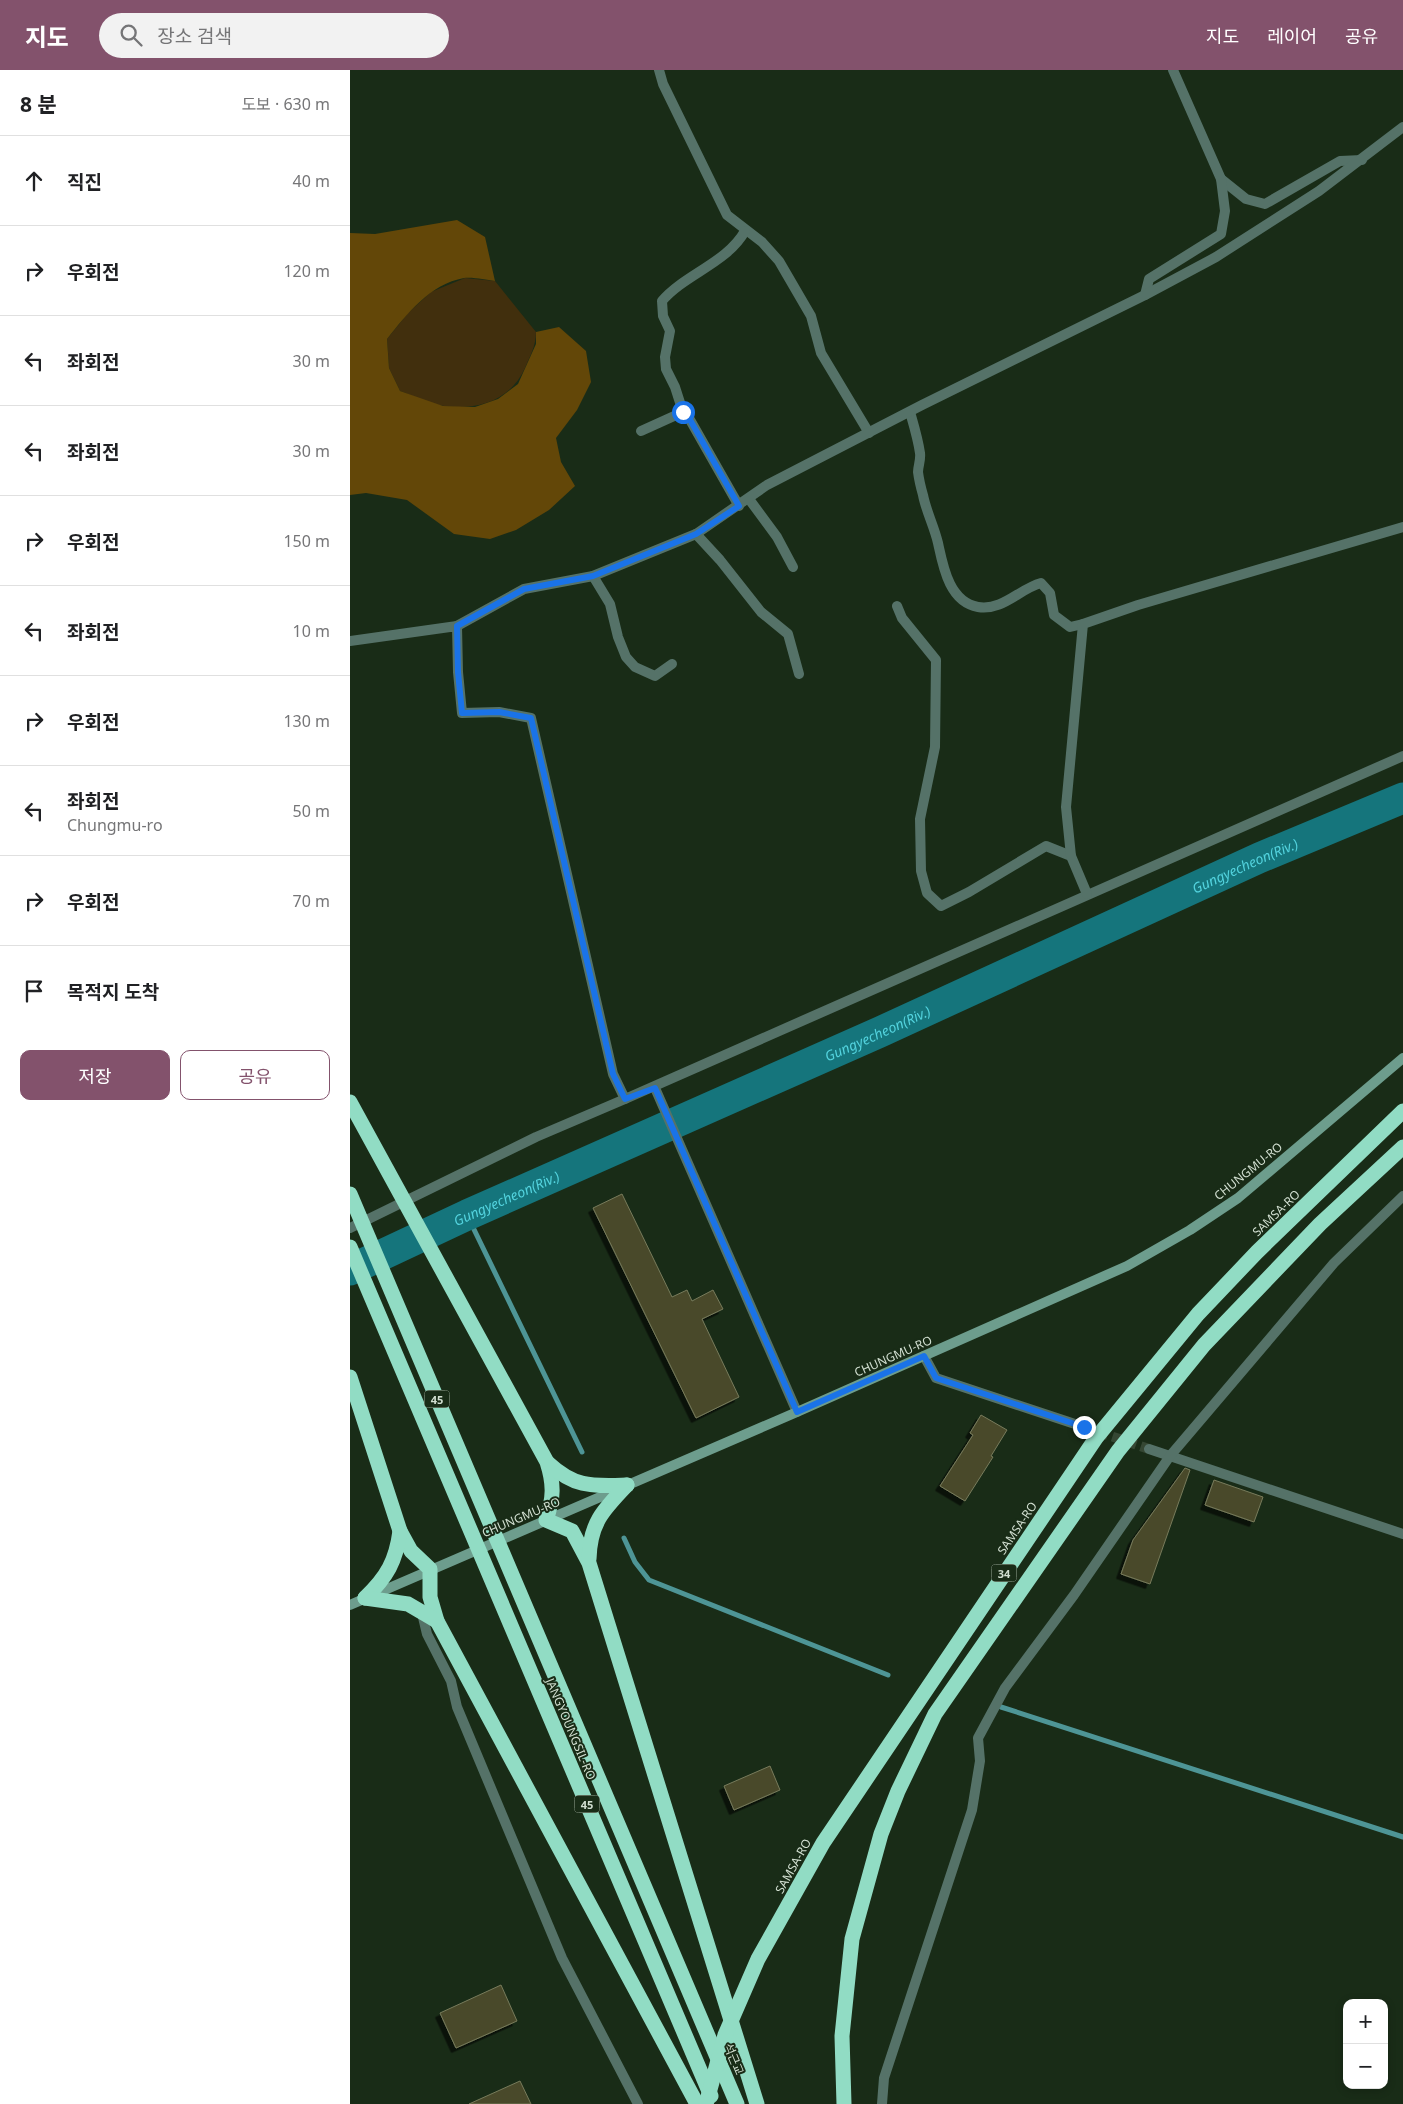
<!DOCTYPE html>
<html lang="ko">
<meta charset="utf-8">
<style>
body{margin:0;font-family:"Noto Sans","Noto Sans KR",sans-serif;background:#f2f2f2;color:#202124}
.controls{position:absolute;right:15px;bottom:15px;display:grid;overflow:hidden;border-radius:10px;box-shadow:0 2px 8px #0003}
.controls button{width:45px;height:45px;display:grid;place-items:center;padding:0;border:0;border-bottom:1px solid #e0e0e0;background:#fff;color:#202124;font:25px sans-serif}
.stop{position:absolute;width:15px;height:15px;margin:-11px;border:4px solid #1a73e8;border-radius:50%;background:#fff}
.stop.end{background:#1a73e8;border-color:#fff;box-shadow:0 1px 5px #0008}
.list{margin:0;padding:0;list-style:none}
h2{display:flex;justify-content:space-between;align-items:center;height:65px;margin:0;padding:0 20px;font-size:21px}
h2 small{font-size:16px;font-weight:400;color:#757577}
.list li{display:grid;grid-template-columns:32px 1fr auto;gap:15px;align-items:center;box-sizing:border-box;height:90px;padding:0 20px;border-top:1px solid #e0e0e0}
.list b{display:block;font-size:19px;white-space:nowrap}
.list p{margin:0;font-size:16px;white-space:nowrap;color:#757577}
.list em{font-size:16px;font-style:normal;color:#757577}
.actions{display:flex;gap:10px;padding:15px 20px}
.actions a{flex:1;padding:11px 0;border:1px solid #83526c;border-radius:10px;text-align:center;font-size:18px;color:#83526c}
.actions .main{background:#83526c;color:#fff}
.icon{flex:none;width:28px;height:28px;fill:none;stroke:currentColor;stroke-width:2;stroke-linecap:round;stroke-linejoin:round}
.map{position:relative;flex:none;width:1053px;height:2034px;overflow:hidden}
header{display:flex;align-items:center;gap:30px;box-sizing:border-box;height:70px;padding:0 25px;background:#83526c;color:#fff}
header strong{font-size:24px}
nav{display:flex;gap:28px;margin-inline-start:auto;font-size:18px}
.search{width:350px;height:45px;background:#f2f2f2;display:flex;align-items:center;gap:12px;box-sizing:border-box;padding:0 18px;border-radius:28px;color:#757577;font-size:19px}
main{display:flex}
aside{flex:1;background:#fff}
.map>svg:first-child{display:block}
</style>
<header>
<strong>지도</strong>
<div class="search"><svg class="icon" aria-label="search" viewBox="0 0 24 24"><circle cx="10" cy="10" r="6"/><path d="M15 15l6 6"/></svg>장소 검색</div>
<nav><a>지도</a><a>레이어</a><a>공유</a></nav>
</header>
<main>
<aside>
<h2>8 분<small>도보 · 630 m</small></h2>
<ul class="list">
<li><svg class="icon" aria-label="ahead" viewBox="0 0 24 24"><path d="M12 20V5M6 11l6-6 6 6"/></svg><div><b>직진</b></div><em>40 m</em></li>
<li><svg class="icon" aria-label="right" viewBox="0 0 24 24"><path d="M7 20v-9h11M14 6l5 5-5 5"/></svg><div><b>우회전</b></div><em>120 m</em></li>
<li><svg class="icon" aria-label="left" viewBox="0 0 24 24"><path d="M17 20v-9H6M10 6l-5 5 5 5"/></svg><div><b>좌회전</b></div><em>30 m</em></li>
<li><svg class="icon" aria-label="left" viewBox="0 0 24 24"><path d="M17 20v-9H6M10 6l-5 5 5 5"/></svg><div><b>좌회전</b></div><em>30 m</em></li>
<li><svg class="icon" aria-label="right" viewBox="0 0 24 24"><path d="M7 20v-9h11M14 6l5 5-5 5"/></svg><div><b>우회전</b></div><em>150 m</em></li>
<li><svg class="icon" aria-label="left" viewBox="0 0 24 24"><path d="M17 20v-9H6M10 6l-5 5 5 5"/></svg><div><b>좌회전</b></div><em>10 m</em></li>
<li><svg class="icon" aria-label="right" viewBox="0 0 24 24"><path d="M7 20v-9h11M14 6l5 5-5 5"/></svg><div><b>우회전</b></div><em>130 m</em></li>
<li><svg class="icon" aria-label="left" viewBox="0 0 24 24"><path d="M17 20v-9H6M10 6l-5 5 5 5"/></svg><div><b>좌회전</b><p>Chungmu-ro</p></div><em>50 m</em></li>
<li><svg class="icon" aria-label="right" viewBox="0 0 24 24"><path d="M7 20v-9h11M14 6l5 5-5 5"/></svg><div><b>우회전</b></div><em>70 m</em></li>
<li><svg class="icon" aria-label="arrive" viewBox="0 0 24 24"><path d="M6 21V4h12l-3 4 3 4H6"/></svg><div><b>목적지 도착</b></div></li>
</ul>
<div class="actions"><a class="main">저장</a><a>공유</a></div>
</aside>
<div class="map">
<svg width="1053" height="2034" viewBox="0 0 1053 2034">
<defs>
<filter id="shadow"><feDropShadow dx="-4.5" dy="4.5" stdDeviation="0" flood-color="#0009"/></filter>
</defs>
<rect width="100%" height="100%" fill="#192c17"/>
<path fill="#412f0d" d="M115,208L145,211L186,262C186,276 180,286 175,298C160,331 128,340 94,336C80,334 64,326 50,321L39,298L37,269L58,243L81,222Z"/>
<path fill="#634708" d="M107,150L135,167L145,211C136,210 124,207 114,208C80,214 57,244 37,269L39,298L50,321L93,336L125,337L148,329L168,314L186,274V262L209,257L236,281L241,312L227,340L206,368L211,392L225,416L199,440L166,460L140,469L104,464L57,430L16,423L0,425V163L25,164Z"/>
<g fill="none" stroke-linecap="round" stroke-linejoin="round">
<g stroke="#4e9596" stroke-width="5">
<polyline points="117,1145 232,1382"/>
<polyline points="274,1468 285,1492 299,1510 538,1605"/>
<polyline points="651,1637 1053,1767"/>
</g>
<path stroke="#15757c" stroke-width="31" id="s1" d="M0,1200L117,1145L530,962L909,788L1053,728"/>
</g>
<g fill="#484a2c" stroke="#787b5b" filter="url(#shadow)">
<polygon points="272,1124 322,1227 337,1220 342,1231 363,1220 373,1239 352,1249 389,1327 346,1348 243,1138"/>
<polygon points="631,1345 657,1360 641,1386 643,1387 615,1431 590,1416 623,1365 620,1363"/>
<polygon points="835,1398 840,1400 800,1514 771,1504 783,1470"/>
<polygon points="864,1410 913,1427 904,1452 855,1435"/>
<polygon points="420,1696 430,1720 384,1740 374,1716"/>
<polygon points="151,1915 167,1951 106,1978 90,1943"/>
<polygon points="170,2011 181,2034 119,2034"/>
</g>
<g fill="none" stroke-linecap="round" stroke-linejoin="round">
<polyline stroke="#354733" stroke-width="10" stroke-dasharray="10 5" stroke-linecap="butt" points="734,1357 799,1379"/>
<g stroke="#557268" stroke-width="10">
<polyline points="309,0 313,14 377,145 412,172 429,191 461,246 471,283 519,363"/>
<polyline points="871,109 896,129 915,134 990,91 1012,90"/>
<polyline points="795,225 799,209 871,164 875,141 871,109 823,0"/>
<path d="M560,342C564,356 568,369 570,383C571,390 568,396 568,402C569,410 571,418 573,425C576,441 584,456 588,473C593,496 599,532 628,537C653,541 669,519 691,513L700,523L704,545L720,557L733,554"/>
<polyline points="291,361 333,342"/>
<polyline points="399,429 427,467 443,497"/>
<path d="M389,436L339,348L333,342L325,317L316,299L315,287L320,261L313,246L312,231C335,204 377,193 395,161"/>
<polyline points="346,464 370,490 411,542 438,564 449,604"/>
<polyline points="243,506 260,534 268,567 276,587 285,597 305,606 322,594"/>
<polyline points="547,536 552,548 586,590 585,677 570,749 571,801 577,823 591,836 619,822 696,776 721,786"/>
<polyline points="107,556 174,519 243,506 346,464 417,415 572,335 795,225 866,187 969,121 1053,57"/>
<polyline points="0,571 107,556 108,602 112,643 149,642 181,648 263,1004 275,1029 1053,686"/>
<polyline points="737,824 721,786 716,737 733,554 788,535 1053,457"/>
<polyline points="305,1018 447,1342"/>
<polyline points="0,1158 186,1067 275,1029"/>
<polyline points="574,1286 586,1308 734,1357"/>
<polyline points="799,1379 1053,1464"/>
<polyline points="72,1543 77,1564 101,1611 107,1637 212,1888 288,2034"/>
<polyline points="532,2034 534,2008 622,1740 630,1691 628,1668 655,1618 724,1525 820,1386 984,1193 1053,1126"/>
</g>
<polyline stroke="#6d9d8d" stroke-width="10" points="0,1535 447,1342 777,1196 840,1160 888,1128 1053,988"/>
<g stroke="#91dcc4" stroke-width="15">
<path d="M0,1032L197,1392C204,1414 204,1428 196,1450L222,1461L239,1493L407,2034"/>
<polyline points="0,1124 387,2034"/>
<polyline points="0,1177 361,2026"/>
<polyline points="0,1307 50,1461 61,1481 80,1499 80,1527 87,1551 347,2034"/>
<path d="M198,1393C225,1418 242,1416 277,1415"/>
<path d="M239,1489C240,1453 253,1440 277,1415"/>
<path d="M15,1528C37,1507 46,1491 50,1461"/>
<polyline points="15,1528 58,1534 87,1551"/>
<polyline points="356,2034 375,1965 408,1889 473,1773 746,1368 848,1244 907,1182 1053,1041"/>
<polyline points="494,2034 492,1966 502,1869 531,1764 548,1721 585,1644 768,1381 854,1275 970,1154 1053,1077"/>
</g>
</g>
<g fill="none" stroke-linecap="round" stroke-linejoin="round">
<polyline stroke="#1a73e8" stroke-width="6" points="333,342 339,348 389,436 346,464 243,506 174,519 107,556 108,602 112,643 149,642 181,648 263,1004 275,1029 305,1018 447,1342 574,1286 586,1308 734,1357"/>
</g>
<g text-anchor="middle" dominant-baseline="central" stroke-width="4" stroke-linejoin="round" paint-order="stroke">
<g fill="#192c17" stroke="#9aa999" stroke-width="1">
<rect x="74.5" y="1320.5" width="25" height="17" rx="4"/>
<rect x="641.5" y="1494.5" width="25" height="17" rx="4"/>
<rect x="224.5" y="1725.5" width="25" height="17" rx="4"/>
</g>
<g font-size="11" font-weight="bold" fill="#d2dfd1">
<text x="87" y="1329">45</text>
<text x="654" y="1503">34</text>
<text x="237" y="1734">45</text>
</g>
<g font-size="12" fill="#d2dfd1" stroke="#192c17">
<text transform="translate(898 1101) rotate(-39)">CHUNGMU-RO</text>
<text transform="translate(926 1143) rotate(-44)">SAMSA-RO</text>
<text transform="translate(543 1286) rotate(-24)">CHUNGMU-RO</text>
<text transform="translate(171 1447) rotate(-23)">CHUNGMU-RO</text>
<text transform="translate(667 1458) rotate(-56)">SAMSA-RO</text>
<text transform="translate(221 1659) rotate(67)">JANGYOUNGSIL-RO</text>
<text transform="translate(443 1796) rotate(-61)">SAMSA-RO</text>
<text transform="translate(384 1989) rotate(67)">석근교</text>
</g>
<g font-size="14" font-style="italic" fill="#53d3de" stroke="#192c17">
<text stroke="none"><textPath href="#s1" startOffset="982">Gungyecheon(Riv.)</textPath></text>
<text stroke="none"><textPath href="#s1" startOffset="578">Gungyecheon(Riv.)</textPath></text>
<text stroke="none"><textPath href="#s1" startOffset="172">Gungyecheon(Riv.)</textPath></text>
</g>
</g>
</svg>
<div class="controls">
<button>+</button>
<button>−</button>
</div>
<div class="stop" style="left:333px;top:342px"></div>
<div class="stop end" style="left:734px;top:1357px"></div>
</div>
</main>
